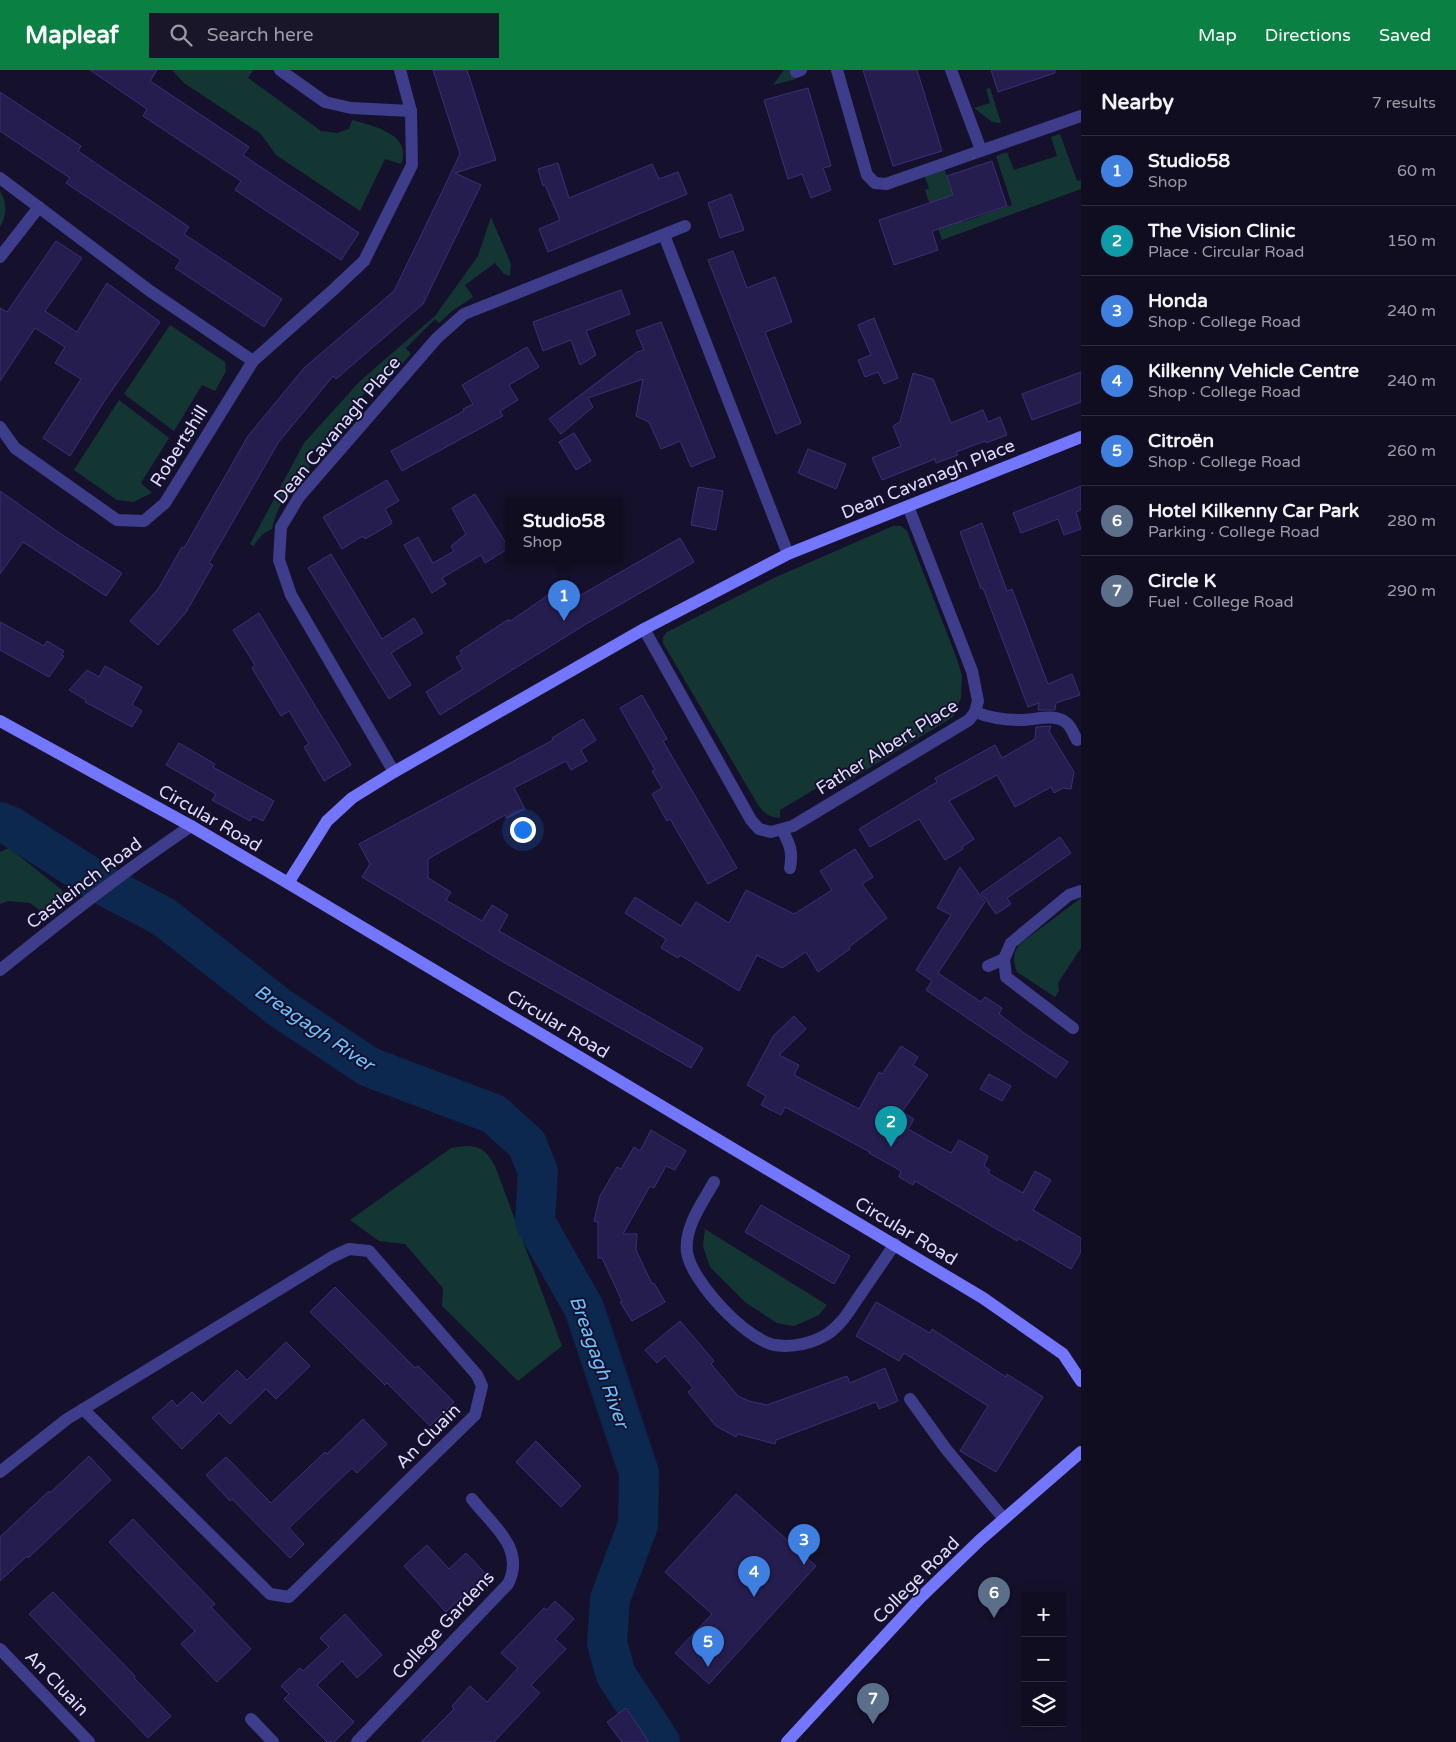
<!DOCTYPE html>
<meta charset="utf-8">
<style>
body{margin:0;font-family:"Varela Round",sans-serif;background:#19162a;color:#f1f3f6}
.controls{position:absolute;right:15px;bottom:15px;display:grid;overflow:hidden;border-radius:0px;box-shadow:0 5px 20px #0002}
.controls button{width:45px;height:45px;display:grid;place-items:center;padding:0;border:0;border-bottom:1px solid #302d3f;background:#100d21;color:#f1f3f6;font:25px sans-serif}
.you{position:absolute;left:522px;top:759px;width:18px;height:18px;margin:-12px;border:4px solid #fff;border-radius:50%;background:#1a73e8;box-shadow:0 0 0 8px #1a73e833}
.badge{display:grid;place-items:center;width:32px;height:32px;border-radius:50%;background:#0b8043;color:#fff;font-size:16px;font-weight:700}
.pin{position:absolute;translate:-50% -41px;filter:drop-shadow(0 1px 2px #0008)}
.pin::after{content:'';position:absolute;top:26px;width:18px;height:15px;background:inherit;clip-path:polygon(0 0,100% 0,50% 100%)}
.popup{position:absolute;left:505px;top:428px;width:118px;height:65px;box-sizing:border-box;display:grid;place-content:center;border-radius:0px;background:#100d21;filter:drop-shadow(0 1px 4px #0005);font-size:16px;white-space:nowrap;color:#9c9ca5}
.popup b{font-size:19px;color:#f1f3f6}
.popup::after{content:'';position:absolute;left:50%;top:100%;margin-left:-10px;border:10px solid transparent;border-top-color:#100d21}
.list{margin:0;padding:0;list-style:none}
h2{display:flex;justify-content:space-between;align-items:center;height:65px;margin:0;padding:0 20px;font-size:21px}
h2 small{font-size:16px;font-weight:400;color:#9c9ca5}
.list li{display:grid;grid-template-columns:32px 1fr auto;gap:15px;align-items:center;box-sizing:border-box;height:70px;padding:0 20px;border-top:1px solid #302d3f}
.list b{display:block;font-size:19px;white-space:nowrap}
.list p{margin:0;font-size:16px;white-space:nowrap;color:#9c9ca5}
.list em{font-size:16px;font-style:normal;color:#9c9ca5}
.icon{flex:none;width:28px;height:28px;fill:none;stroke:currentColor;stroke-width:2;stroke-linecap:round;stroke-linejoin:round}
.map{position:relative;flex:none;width:1081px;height:1672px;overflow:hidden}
header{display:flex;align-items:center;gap:30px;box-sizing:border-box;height:70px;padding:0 25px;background:#0b8043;color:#fff}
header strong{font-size:24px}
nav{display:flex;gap:28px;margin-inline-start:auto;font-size:18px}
.search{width:350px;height:45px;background:#19162a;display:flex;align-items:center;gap:12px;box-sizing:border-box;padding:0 18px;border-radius:0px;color:#9c9ca5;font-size:19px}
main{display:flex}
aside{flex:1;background:#100d21}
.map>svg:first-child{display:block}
</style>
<header>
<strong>Mapleaf</strong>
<div class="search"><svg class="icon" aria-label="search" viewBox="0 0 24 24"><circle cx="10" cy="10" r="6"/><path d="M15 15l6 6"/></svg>Search here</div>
<nav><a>Map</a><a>Directions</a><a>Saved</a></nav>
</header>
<main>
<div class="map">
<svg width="1081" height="1672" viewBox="0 0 1081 1672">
<rect width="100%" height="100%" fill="#15112c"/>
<g fill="#143633">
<path d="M172,0H253L248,8L321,61L337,63L349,59L352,50C373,56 413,64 401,94L385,89L360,141L276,85L261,64L184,13Z"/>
<polygon points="784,0 793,0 796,9 773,15"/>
<polygon points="990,18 1001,53 992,52 974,38 990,33 986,19"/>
<polygon points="1060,64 1077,111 1081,110 1081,119 942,170 925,120 929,118 924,105 944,98 963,152 1012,135 996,86 1007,82 1014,100 1057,86 1051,67"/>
<path d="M0,121C7,132 7,146 0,157Z"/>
<path d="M491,147L511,194L510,206L504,204L495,193L465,215L473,227L452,241L439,253L435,249L406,278L411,284L381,317L376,312L353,335L354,346L341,363L334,358L308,390L310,397C293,416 277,433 272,459L263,464L253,476L250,474L304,373L360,311L435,246L478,186Z"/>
<polygon points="170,255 225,292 226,301 215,321 202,315 174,361 124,324"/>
<polygon points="119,330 169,368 141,413 152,423 133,432 117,430 74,400"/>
<path d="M893,456H901L907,461L957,589L962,606L961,628L953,647L848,711L837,706L780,740V748C769,747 765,744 758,735L663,573V567L667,562L776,507Z"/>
<polygon points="9,778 62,820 64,829 45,844 30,833 9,831 0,834 0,782"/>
<path d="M1081,828V878L1058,913L1059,921L1055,927L1017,902C1013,891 1012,883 1021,873Z"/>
<path d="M465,1076C482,1076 487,1082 495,1096L562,1276L518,1311L442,1236L443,1218L405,1174L379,1171L350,1150L451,1078Z"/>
<polygon points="705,1159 827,1235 819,1245 794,1256 777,1253 745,1232 710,1197 703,1176"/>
</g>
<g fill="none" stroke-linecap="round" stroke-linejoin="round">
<polyline stroke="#0d284f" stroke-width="40" points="0,752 10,756 103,815 164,847 280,938 369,997 494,1044 527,1074 538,1102 535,1152 584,1238 639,1403 638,1455 610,1529 607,1573 616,1605 660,1672"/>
</g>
<g fill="#251d4d" stroke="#3b2f79">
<polygon points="90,0 157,0 150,11 249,77 243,85 359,163 341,190 235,120 241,111 143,46 147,39"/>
<polygon points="433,0 467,0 496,90 455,103 481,115 423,234 336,309 333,306 278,373 209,493 213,495 186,542 158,575 130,551 158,519 182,477 184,478 248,366 304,298 394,221 442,122 460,84"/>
<polygon points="863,0 917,0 942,81 893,96"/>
<polygon points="991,0 1055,0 1055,3 998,22"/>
<polygon points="808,18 831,96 823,98 831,120 811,128 802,104 788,109 764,30"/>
<polygon points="0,22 81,76 78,81 189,157 184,164 282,229 264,257 175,198 181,190 66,113 70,108 0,61"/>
<polygon points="992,91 1007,136 932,161 938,180 894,195 879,150 953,125 947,106"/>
<polygon points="558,93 569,128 652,94 659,109 678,102 687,124 548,182 539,159 560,150 545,115 543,116 538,99"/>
<polygon points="731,124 744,160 720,168 708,133"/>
<polygon points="56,171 82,188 45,241 77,262 107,213 160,252 105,330 70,386 43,368 81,309 55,293 65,277 35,258 0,311 0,238 7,242"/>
<polygon points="733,181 747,218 775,207 792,252 765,262 801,353 776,364 708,190"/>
<polygon points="621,220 630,244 586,261 596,285 580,295 571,270 543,281 533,252"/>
<polygon points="874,248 898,308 884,314 878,302 865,307 858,290 871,285 858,255"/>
<polygon points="661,252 715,387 691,397 680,371 661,379 649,352 636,346 643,309 588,328 593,337 561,364 549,349 637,282 644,280 636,261"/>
<polygon points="527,277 539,297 509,315 518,330 500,341 503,346 402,401 391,381 464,341 463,339 473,334 462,315"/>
<polygon points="1081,302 1081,332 1032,350 1022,324"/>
<polygon points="913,303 933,309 951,353 983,340 988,352 1000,347 1007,365 986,373 985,371 956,382 958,385 936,393 935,389 882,410 872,388 901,376 893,356 900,352"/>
<polygon points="574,363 591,391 576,400 559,372"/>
<polygon points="808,379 846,394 836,419 798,403"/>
<polygon points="387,410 399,431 385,439 392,452 391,454 365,469 363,466 342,479 323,447"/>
<polygon points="1081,416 1081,440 1076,442 1081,459 1064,465 1058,449 1021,463 1013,443"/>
<polygon points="698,417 723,421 716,460 691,455"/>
<polygon points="0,421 61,464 122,503 106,526 23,472 0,504"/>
<polygon points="475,424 509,478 485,493 481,485 442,508 446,514 432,523 404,475 418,467 433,493 454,481 451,476 466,464 452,438"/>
<polygon points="982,453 1007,521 1012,519 1048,614 1072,604 1080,625 1056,633 1055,640 1038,640 1039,633 1028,637 983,518 981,519 960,462"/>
<polygon points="680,468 694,492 586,554 440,645 426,622 463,599 456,587 462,584 460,581 509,549 509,552 557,519 567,533"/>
<polygon points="331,484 382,569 414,548 423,563 391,583 411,615 389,629 308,498"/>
<polygon points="259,543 351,695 324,711 304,677 309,674 289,641 281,646 252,598 255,595 233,560"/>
<polygon points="0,552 44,576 47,571 64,581 61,585 64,586 49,607 0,580"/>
<polygon points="105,596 142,617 132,635 142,641 132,657 85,632 86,630 69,620 87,600 99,607"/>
<polygon points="642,625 667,669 663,671 737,798 708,814 670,749 667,751 652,724 662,718 652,701 655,700 620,638"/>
<polygon points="583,649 596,670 581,680 587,691 571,700 566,691 514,718 525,739 507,748 505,745 428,789 428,808 451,822 446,830 482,851 492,835 508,845 499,861 703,978 691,998 500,890 362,807 370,794 359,774 553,670 552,668"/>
<polygon points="1051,656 1049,661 1074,702 1071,719 1063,718 1054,723 1051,717 1015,737 997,705 949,731 974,769 962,777 963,779 945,790 919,749 870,777 859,759 937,712 935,708 995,675 1002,688 1035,669 1036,657"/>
<polygon points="179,673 215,694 213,697 274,731 263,751 253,746 250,751 212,730 216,724 166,695"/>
<polygon points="1060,767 1071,783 1007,828 1011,834 996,844 981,823"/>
<polygon points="855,779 873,807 862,814 887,848 849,877 850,879 818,902 806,882 782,898 757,885 739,921 680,885 678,888 661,878 666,869 625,843 635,827 681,856 696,832 729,853 746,820 794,844 832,820 820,801"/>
<polygon points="960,797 985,832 938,903 981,932 985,927 1002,938 999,944 1024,963 1068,992 1056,1008 926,920 932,911 916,900 951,845 937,838"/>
<polygon points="794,946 806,959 779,985 799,995 794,1005 859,1039 879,1002 882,1004 901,976 918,987 913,995 928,1005 902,1042 914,1049 908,1059 951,1083 959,1070 988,1086 984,1096 990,1100 988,1103 1023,1123 1035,1101 1051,1110 1033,1140 1081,1168 1081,1182 1071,1199 1018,1168 1017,1171 915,1111 913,1115 899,1107 901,1101 869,1083 870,1082 785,1037 781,1045 761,1035 766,1026 747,1015 774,965"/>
<polygon points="989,1004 1011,1016 1002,1031 980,1019"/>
<polygon points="651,1060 686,1081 675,1100 666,1096 654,1118 650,1116 623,1164 637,1164 636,1180 652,1214 654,1213 665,1232 632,1251 620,1232 622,1231 602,1188 598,1188 598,1152 594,1151 600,1126 617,1097 621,1099 634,1077 640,1081"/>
<polygon points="761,1135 850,1186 834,1214 745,1162"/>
<polygon points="335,1217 415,1298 418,1296 454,1332 430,1356 387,1313 385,1315 310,1242"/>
<polygon points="876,1232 930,1263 932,1259 1006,1307 1007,1304 1043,1327 996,1402 960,1381 988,1336 904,1283 899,1291 856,1266"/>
<polygon points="680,1251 714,1291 711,1294 738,1326 749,1331 767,1335 847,1306 850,1313 885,1298 898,1331 879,1339 876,1332 776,1370 775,1374 738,1364 736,1367 716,1356 688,1322 693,1318 665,1286 657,1293 645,1280"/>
<polygon points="286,1272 310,1296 276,1329 266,1319 230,1354 219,1343 182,1379 152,1348 172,1330 177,1336 192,1322 203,1333 237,1300 247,1310"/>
<polygon points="363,1349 387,1374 357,1403 352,1398 289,1458 304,1474 290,1488 232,1429 230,1431 206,1405 226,1387 271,1433 325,1382 327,1384"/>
<polygon points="536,1371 581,1416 561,1437 516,1392"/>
<polygon points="89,1386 111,1410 28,1488 27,1486 0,1511 0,1467 49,1421 50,1423"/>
<polygon points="736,1424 816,1496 709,1614 675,1583 712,1544 665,1502"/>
<polygon points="133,1449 215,1534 211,1537 251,1579 217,1612 181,1574 195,1561 109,1472"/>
<polygon points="427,1475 449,1499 466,1483 486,1504 446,1542 404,1496"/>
<polygon points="53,1522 135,1606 134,1608 171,1646 148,1668 29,1544"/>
<polygon points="555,1531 574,1549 555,1569 566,1579 531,1615 540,1623 494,1672 421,1672 454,1639 452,1636 470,1616 487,1632 518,1598 501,1583 544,1538 547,1540"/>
<polygon points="345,1544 382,1585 357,1608 342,1591 317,1615 354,1652 334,1672 327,1672 284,1629 289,1624 281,1616 300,1598 303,1601 329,1577 320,1568"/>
<polygon points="626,1638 649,1672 622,1672 607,1652"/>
</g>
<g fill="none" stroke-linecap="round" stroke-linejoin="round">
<g stroke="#3d3d8b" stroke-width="12">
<polyline points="280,0 325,32 351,38 411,41"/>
<polyline points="837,0 867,105 875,113 886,114 1081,46"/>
<polyline points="951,0 981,80"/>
<polyline points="796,2 801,0"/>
<polyline points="0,108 150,221 253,291"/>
<polyline points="664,165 788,484"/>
<polyline points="0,187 39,137"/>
<polyline points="0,357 15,378 117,450 144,451 165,433 253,291 332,221 364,191 412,95 411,41 400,0"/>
<polyline points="644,559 751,750 759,759 771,762 793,756 969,650 975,642 978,631 972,601 908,436"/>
<path d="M975,642C990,648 1004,650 1021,650C1034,650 1052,644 1064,651C1070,654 1073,663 1077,670"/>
<polyline points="394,702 291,525 279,490 281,457 299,427 437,268 464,244 685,156"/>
<path d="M782,760C790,774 793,782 790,798"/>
<polyline points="988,896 1004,889"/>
<path d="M0,900C62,850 124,801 191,756"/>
<polyline points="1073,958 1006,907 1004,889 1011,873 1069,825 1081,821"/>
<path d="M714,1112C703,1132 684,1157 687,1182C691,1211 746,1270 775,1275C793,1278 814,1273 829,1263C843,1253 851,1238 860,1225C872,1208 883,1191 895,1174"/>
<polyline points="910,1329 946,1379 1004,1449"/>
<polyline points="0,1402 67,1349 332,1187 349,1179 369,1181 477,1305 482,1316 475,1345 289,1527 270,1524 83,1339"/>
<polyline points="0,1579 89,1672"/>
<polyline points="251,1649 273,1672"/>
<path d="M357,1672L508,1514C526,1478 492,1455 472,1429"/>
</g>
<g stroke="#7377ff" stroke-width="12">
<polyline points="0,651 191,756 288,813 983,1228 1063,1284 1081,1311"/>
<polyline points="288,813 327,751 352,728 394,702 644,559 788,484 1081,367"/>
<polyline points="787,1672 920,1528 980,1470 1081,1382"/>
</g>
</g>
<g text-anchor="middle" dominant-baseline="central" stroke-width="4" stroke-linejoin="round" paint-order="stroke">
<g font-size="18" fill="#dfdcff" stroke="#15112c">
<text transform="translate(337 360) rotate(-50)">Dean Cavanagh Place</text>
<text transform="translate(179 376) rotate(-58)">Robertshill</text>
<text transform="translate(928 409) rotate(-22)">Dean Cavanagh Place</text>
<text transform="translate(887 677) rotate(-32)">Father Albert Place</text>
<text transform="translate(210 748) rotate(30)">Circular Road</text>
<text transform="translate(84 813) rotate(-37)">Castleinch Road</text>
<text transform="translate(558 954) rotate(31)">Circular Road</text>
<text transform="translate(906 1161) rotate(31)">Circular Road</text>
<text transform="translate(428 1366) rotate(-45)">An Cluain</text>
<text transform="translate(916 1510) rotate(-45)">College Road</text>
<text transform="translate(443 1555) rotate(-47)">College Gardens</text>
<text transform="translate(57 1613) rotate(46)">An Cluain</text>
</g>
<g font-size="19" font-style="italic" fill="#6ac1ff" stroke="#15112c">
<text transform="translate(314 958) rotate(34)">Breagagh River</text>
<text transform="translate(599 1292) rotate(70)">Breagagh River</text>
</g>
</g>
</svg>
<div class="controls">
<button>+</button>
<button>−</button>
<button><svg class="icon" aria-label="layers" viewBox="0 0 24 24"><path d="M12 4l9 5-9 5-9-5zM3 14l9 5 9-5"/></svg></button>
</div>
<div class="you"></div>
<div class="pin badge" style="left:564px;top:551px;background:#3f7fe0">1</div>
<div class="popup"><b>Studio58</b>Shop</div>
<div class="pin badge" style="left:891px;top:1077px;background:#0f9aa8">2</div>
<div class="pin badge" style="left:804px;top:1495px;background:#3f7fe0">3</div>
<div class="pin badge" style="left:754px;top:1527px;background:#3f7fe0">4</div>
<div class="pin badge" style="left:708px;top:1597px;background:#3f7fe0">5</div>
<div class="pin badge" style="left:994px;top:1548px;background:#5c6f8a">6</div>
<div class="pin badge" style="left:873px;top:1654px;background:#5c6f8a">7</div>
</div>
<aside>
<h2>Nearby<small>7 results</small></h2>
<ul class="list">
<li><span class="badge" style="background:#3f7fe0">1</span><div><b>Studio58</b><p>Shop</p></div><em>60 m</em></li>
<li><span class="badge" style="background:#0f9aa8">2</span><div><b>The Vision Clinic</b><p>Place · Circular Road</p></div><em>150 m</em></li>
<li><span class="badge" style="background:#3f7fe0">3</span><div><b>Honda</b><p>Shop · College Road</p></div><em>240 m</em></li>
<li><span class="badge" style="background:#3f7fe0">4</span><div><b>Kilkenny Vehicle Centre</b><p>Shop · College Road</p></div><em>240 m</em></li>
<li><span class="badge" style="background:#3f7fe0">5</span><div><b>Citroën</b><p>Shop · College Road</p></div><em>260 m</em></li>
<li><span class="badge" style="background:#5c6f8a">6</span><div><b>Hotel Kilkenny Car Park</b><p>Parking · College Road</p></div><em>280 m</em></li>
<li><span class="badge" style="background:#5c6f8a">7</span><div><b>Circle K</b><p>Fuel · College Road</p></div><em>290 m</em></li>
</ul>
</aside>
</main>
